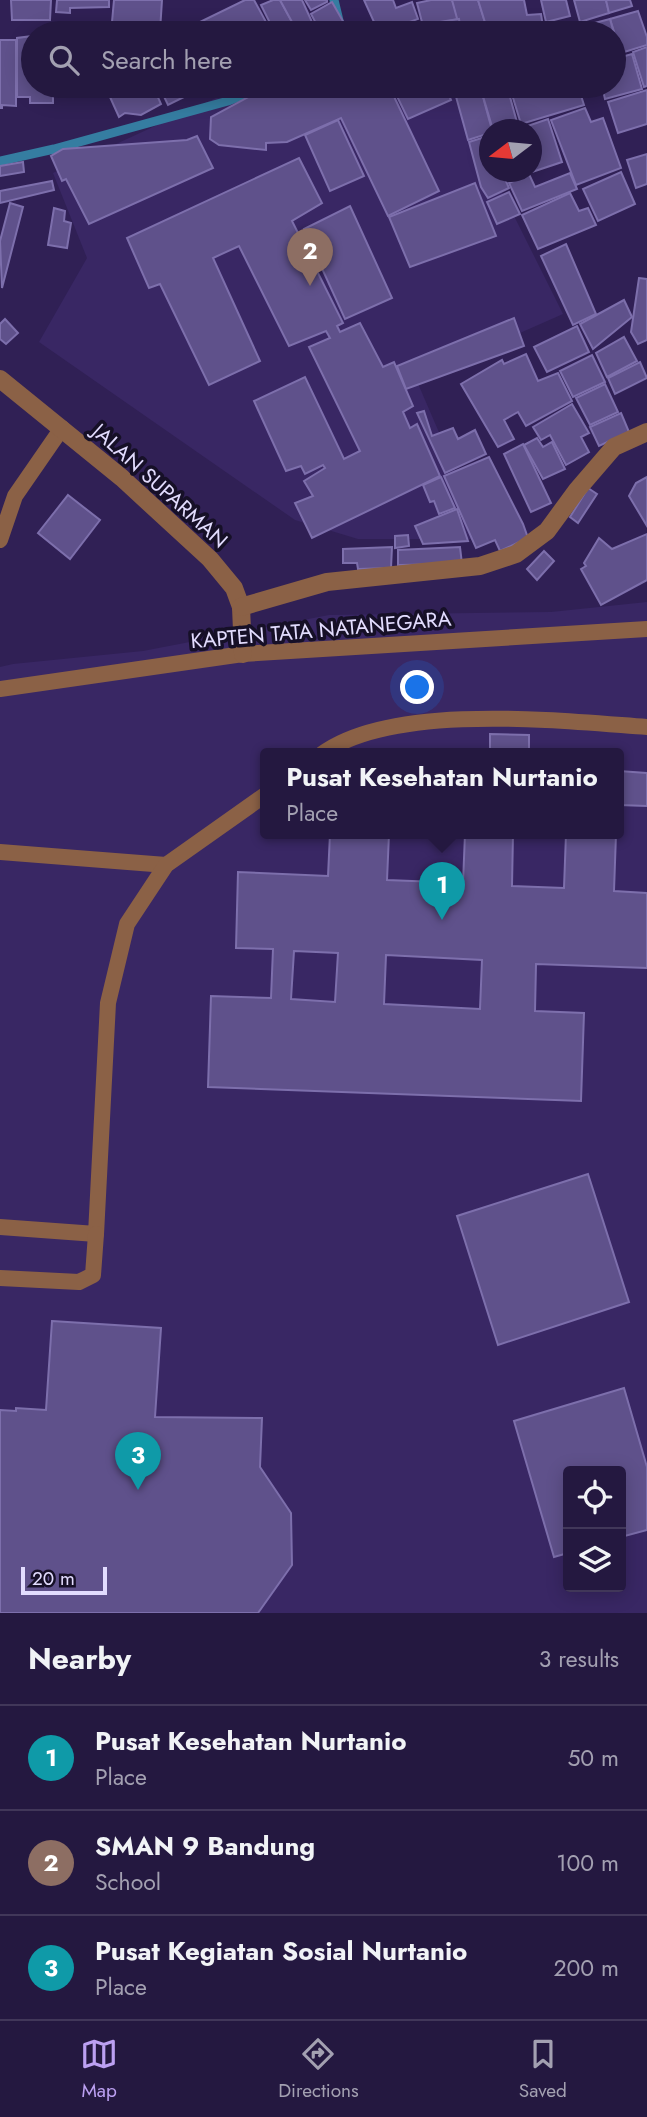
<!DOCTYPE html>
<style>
body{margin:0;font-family:Jost,sans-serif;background:#2c2147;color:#f1f3f6}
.controls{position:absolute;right:21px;bottom:21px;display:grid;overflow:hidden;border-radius:7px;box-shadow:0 4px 18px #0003}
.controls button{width:63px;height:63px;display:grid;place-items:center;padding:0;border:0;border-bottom:2px solid #413759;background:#241840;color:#f1f3f6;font:35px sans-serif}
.compass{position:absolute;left:479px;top:119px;width:63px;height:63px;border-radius:50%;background:#241840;box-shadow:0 4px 18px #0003;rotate:254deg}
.scale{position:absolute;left:21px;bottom:18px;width:86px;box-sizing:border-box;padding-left:7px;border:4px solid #e2dcfe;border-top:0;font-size:19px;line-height:24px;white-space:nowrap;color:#e2dcfe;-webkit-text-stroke:5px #161027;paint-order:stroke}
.you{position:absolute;left:418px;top:688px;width:24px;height:24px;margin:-18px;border:5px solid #fff;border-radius:50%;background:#1a73e8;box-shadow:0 0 0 10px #1a73e833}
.badge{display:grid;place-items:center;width:46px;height:46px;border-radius:50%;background:#bca0f2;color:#fff;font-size:23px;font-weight:700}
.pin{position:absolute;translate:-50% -58px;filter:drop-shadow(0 2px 4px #0008)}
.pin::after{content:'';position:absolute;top:37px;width:24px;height:21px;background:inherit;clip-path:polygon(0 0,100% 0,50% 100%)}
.popup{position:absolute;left:260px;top:748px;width:364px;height:91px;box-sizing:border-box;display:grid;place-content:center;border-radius:7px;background:#241840;filter:drop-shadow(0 2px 5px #0005);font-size:23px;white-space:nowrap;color:#a3a0b1}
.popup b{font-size:26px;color:#f1f3f6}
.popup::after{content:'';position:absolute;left:50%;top:100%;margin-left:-14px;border:14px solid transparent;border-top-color:#241840}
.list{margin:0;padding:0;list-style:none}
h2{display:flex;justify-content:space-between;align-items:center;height:91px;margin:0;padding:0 28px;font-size:30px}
h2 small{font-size:23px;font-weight:400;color:#a3a0b1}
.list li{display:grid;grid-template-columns:46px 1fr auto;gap:21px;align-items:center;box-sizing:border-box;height:105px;padding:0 28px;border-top:2px solid #413759}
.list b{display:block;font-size:26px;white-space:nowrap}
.list p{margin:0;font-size:23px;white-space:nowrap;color:#a3a0b1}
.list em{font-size:23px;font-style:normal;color:#a3a0b1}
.icon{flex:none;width:38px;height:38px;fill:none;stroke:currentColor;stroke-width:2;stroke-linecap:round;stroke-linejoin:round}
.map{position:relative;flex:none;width:647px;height:1613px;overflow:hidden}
.search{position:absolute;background:#241840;box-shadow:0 4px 18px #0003;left:21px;right:21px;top:21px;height:77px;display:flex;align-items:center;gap:18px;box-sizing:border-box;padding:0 24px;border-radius:38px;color:#a3a0b1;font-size:26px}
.sheet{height:406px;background:#241840}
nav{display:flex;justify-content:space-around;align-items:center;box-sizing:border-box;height:98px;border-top:2px solid #413759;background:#241840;font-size:19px;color:#a3a0b1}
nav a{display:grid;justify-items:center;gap:4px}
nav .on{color:#bca0f2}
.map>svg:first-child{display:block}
</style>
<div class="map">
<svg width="647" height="1613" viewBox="0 0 647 1613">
<rect width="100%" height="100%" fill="#302055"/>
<g fill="#392764" fill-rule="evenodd">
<polygon points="242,86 450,86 489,166 490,172 492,172 563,314 416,379 485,539 358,539 295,520 39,342 87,258 53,173"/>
<path d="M647,602V1613H0V667L13,664L143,651L329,615L551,612ZM265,754H619V834H265ZM568,1471H621V1587H568Z"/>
</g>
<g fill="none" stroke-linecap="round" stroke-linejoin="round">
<g stroke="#357da1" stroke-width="9">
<polyline points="334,0 342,33"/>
<polyline points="0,161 54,149 228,101 266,86"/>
</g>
</g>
<g fill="#5f518b" stroke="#7d6fac" stroke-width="2" fill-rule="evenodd">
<polygon points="11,0 51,0 50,20 12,20"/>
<polygon points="57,0 109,0 109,7 70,8 70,13 56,12"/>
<polygon points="114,0 162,0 160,31 131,31 131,33 111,33"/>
<polygon points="245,0 254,0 272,33 247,33 246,31 206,33 200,22"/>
<polygon points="273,0 280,0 298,33 275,33 261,5"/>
<polygon points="280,0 302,0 317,33 298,33"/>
<polygon points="305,0 327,0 327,2 311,10"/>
<polygon points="364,0 393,0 396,8 412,2 418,19 379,33"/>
<polygon points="431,0 452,0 459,19 423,26 417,3"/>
<polygon points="452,0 478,0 488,32 461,33"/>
<polygon points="478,0 524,0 527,15 541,14 544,33 495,33 493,30 488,32"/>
<polygon points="541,0 566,0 570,16 546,22"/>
<polygon points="574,0 606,0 609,13 580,22"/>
<polygon points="606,0 630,0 632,6 609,13"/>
<polygon points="332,2 344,23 321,33 311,14"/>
<polygon points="638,11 647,37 647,45 621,53 610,19"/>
<polygon points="459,19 461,33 435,33 433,23"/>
<polygon points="610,19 619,52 614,53 614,33 585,33 583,26"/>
<polygon points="417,23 421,33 393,33"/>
<polygon points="33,36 33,86 56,86 57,91 53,91 53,103 30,103 30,97 17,97 17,38"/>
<polygon points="0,40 16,40 16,106 2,105 2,108 0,108"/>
<polygon points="647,47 647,86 644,87 633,52"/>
<polygon points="632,54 642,89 605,99 602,86 614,86 614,59"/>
<polygon points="105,86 153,86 161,104 141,115 125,113 119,117"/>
<polygon points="159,86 183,86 188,95 168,105"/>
<polygon points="269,86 389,86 439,191 388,216 341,118 287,142 266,143 266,150 219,145 210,139 211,117"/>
<polygon points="392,86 445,86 451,100 408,119"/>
<polygon points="480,86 492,130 490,130 490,133 468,140 455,93"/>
<polygon points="480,86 507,86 518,126 493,130"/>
<polygon points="519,86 578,86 584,105 521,124 510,88"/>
<polygon points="647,90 647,124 618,133 608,102"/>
<polygon points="585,108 591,122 603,118 621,168 576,185 551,120"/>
<polygon points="548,119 562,162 526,174 525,172 532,172 532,130 516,130"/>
<polygon points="338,120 364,176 330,191 305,135"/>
<polygon points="197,136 213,168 89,224 66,179 62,181 51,156 63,149 187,140"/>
<polygon points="488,136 490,172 502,172 509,188 488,198 481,187 469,142"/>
<polygon points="647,154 647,184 636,188 627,160"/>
<polygon points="299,158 322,203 292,221 343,323 337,326 340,332 360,323 383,367 394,362 413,406 403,412 410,428 417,424 440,476 312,538 295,503 313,496 304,481 325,468 323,465 305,474 301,466 286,471 254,401 305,377 344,459 360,451 309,347 330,338 326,331 289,346 239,246 213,258 260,361 209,385 160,284 149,288 127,238"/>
<polygon points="23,162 24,172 0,176 0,166"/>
<polygon points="621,172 635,204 598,221 583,189"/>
<polygon points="570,173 577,189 522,211 509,183 529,174 535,187"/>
<polygon points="52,181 54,190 0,203 0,191"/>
<polygon points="475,183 496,236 410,267 389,217"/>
<polygon points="509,192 520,214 497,224 487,202"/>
<polygon points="570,193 579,211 588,208 596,225 538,249 522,215"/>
<polygon points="10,203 23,207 2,288 0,241"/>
<polygon points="350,206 392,298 345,319 304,229"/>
<polygon points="54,208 65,211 64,221 71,223 67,248 48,245"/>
<polygon points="566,244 596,314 573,325 541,256"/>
<polygon points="639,278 647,279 647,340 638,344 631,332"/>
<polygon points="624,300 632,317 593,349 580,324"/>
<polygon points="514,318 524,346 406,389 397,366"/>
<polygon points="5,319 18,333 6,344 0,339 0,324"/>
<polygon points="577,326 589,352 547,372 534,347"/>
<polygon points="624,337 637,361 607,377 596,353"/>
<polygon points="526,354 538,381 558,373 572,401 526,426 518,412 504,420 514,439 498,447 461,384 502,360 504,364"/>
<polygon points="592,355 605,382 573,397 560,371"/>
<polygon points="640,362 647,378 615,394 608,378"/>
<polygon points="605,384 618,412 590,425 576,398"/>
<polygon points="572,404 589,433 581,437 589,452 566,465 550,435 541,440 533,427"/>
<polygon points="424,411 432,436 453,428 458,439 475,430 486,454 445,473 417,413"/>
<polygon points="621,413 629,432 599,446 590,427"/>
<polygon points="537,438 543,447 552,442 565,469 543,479 524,445"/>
<polygon points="523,444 551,503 531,512 504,454"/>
<polygon points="489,457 523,524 528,538 500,551 495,540 476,548 444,476"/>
<polygon points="441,477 455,508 439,514 434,501 430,502 423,485"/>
<polygon points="647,477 647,526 629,496 636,483"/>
<polygon points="588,488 597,494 578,523 570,517"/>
<polygon points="68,495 100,520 70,559 38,533"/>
<polygon points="457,509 468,541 423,544 415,526"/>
<polygon points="647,534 647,580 601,605 581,569 586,566 584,563 599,538 612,549"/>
<polygon points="408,535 409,546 395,548 395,536"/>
<polygon points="392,547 391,568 358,569 357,563 343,563 343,549"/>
<polygon points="460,547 462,564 398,565 398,550"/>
<polygon points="544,551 554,561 537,580 527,569"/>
<polygon points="490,734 529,735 529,754 490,754"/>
<polygon points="619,771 647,773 647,806 619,805"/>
<path d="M330,834H389L387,880L463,883L465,834H513L512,886L564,888L566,834H616L614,891L647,893V968L536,964L535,1011L584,1013L581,1101L208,1087L211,996L271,998L273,949L236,948L238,872L328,876ZM294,951L338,953L335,1002L291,999ZM386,955L482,960L480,1009L384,1004Z"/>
<polygon points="588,1174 629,1302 498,1345 457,1216"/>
<polygon points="52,1321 161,1328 155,1417 262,1418 260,1467 291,1513 292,1565 258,1613 0,1613 0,1410 16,1411 16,1408 46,1410"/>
<polygon points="624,1388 647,1467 647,1530 621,1537 621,1471 568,1471 568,1553 554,1557 514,1421"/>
</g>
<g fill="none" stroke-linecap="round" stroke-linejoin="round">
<g stroke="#8b6146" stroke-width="16">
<polyline points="0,540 15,496 62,428"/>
<polyline points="0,689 243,654 647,629"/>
<path d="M322,754C393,702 562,721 647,727"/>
<polyline points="0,852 166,865"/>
<polyline points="0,1227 96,1234 108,1003 127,924 166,865 265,795"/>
<polyline points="0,1278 79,1282 93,1275 96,1234"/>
</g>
<g stroke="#8b6146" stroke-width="18">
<polyline points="0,379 122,478 210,559 234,588 241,607 243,654"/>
<polyline points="241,607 327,582 480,566 516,554 547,531 577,490 614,447 647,432"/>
</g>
</g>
<g text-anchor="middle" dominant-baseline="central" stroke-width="7" stroke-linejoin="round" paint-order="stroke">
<g font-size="21" fill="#e2dcfe" stroke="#161027">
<text transform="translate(160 486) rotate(42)">JALAN SUPARMAN</text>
<text transform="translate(321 630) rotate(-5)">KAPTEN TATA NATANEGARA</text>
</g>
</g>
</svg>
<div class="controls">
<button><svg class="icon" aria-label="locate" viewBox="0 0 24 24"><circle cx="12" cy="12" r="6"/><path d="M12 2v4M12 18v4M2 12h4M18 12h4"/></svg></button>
<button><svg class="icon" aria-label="layers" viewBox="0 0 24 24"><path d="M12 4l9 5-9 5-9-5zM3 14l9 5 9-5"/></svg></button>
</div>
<svg class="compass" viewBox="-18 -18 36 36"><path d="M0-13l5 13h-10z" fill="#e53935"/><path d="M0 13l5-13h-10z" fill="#a3a0b1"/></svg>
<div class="scale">20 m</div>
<div class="you"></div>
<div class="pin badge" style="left:442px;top:920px;background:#0f9aa8">1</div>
<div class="popup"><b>Pusat Kesehatan Nurtanio</b>Place</div>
<div class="pin badge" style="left:310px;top:286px;background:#8d6e63">2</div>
<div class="pin badge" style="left:138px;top:1490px;background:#0f9aa8">3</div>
<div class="search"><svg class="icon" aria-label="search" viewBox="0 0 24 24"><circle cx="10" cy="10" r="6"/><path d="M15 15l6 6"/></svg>Search here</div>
</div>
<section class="sheet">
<h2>Nearby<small>3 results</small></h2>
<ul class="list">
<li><span class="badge" style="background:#0f9aa8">1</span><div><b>Pusat Kesehatan Nurtanio</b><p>Place</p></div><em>50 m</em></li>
<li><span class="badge" style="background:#8d6e63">2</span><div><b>SMAN 9 Bandung</b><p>School</p></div><em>100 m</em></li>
<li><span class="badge" style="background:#0f9aa8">3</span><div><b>Pusat Kegiatan Sosial Nurtanio</b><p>Place</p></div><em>200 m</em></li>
</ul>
</section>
<nav>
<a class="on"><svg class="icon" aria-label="map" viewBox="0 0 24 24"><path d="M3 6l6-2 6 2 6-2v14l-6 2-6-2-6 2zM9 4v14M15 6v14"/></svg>Map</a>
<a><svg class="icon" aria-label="directions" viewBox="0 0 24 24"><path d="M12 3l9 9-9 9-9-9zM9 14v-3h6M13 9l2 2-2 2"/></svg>Directions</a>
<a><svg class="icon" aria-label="saved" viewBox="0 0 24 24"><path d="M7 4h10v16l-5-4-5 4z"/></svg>Saved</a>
</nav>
